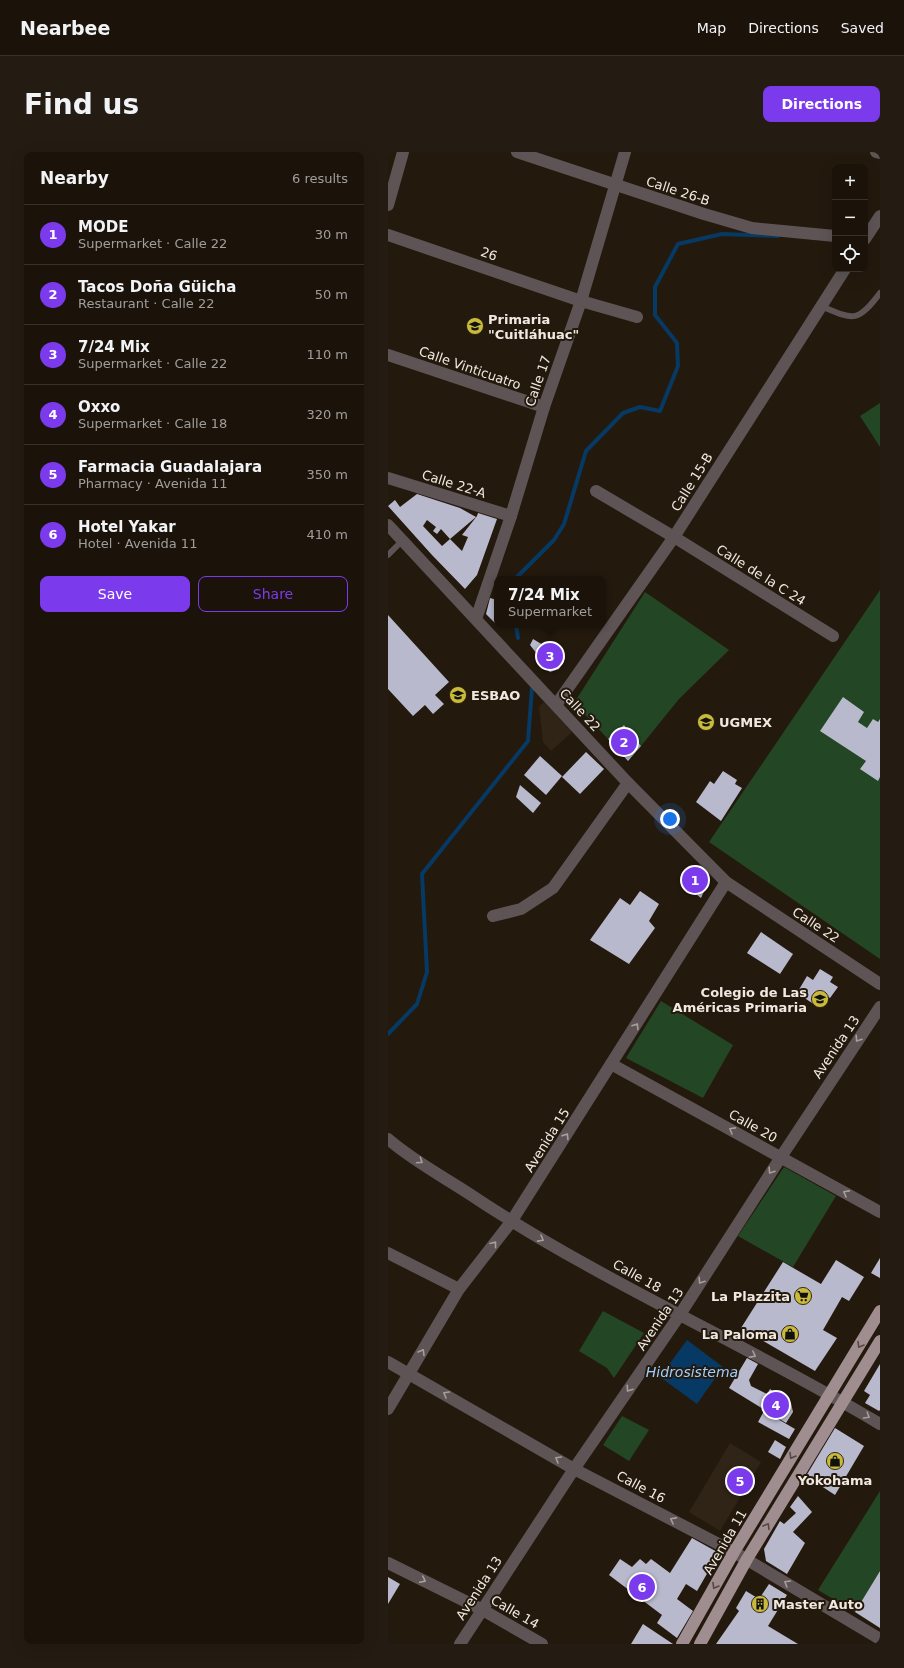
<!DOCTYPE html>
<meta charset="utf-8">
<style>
body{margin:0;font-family:"DejaVu Sans",sans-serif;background:#241c13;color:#f1f3f6}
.controls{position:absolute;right:12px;top:12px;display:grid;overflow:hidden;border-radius:8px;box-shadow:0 4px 16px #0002}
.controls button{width:36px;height:36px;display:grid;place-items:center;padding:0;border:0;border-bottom:1px solid #39322b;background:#1b130a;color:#f1f3f6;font:20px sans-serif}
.you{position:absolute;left:282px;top:667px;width:14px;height:14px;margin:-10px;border:3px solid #fff;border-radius:50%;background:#1a73e8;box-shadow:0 0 0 6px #1a73e833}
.badge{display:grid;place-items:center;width:26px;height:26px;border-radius:50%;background:#7c3aed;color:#fff;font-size:13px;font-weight:700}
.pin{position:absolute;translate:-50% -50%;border:2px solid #fff;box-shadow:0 1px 4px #0006}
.popup{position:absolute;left:106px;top:424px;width:112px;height:52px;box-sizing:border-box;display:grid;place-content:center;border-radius:8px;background:#1b130a;filter:drop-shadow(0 1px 3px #0005);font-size:13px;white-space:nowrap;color:#a09e9c}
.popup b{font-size:15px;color:#f1f3f6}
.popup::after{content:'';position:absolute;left:50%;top:100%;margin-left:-8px;border:8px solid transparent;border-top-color:#1b130a}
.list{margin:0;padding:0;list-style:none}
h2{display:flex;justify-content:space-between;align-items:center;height:52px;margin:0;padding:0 16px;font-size:17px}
h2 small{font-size:13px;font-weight:400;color:#a09e9c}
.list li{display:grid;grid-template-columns:26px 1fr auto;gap:12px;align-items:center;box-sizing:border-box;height:60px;padding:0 16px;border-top:1px solid #39322b}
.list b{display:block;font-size:15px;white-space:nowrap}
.list p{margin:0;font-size:13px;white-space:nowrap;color:#a09e9c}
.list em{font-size:13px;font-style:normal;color:#a09e9c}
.actions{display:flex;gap:8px;padding:12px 16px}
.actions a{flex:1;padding:9px 0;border:1px solid #7c3aed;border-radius:8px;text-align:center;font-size:14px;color:#7c3aed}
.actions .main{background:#7c3aed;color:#fff}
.icon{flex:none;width:22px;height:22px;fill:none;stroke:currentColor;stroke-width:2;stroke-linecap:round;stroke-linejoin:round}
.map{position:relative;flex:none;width:492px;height:1492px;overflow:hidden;border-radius:8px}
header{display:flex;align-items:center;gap:24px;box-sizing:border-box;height:56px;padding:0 20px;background:#1b130a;border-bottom:1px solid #39322b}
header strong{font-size:19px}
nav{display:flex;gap:22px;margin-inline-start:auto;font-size:14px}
.intro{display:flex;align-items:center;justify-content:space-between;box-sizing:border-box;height:96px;padding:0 24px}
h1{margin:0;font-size:28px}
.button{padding:10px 18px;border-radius:8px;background:#7c3aed;color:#fff;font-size:14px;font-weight:700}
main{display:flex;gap:24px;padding:0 24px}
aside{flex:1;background:#1b130a;border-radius:8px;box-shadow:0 4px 16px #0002}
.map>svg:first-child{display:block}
</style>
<header>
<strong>Nearbee</strong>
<nav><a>Map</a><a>Directions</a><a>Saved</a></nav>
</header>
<div class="intro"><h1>Find us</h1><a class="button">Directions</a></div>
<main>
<aside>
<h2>Nearby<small>6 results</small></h2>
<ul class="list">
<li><span class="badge">1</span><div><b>MODE</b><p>Supermarket · Calle 22</p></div><em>30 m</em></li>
<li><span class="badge">2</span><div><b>Tacos Doña Güicha</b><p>Restaurant · Calle 22</p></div><em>50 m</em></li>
<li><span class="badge">3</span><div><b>7/24 Mix</b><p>Supermarket · Calle 22</p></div><em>110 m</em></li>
<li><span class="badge">4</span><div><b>Oxxo</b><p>Supermarket · Calle 18</p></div><em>320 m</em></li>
<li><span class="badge">5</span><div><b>Farmacia Guadalajara</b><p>Pharmacy · Avenida 11</p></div><em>350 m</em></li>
<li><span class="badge">6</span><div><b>Hotel Yakar</b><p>Hotel · Avenida 11</p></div><em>410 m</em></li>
</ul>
<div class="actions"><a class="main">Save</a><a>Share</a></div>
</aside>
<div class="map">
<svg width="492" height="1492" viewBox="0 0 492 1492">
<rect width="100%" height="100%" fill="#24190d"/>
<g fill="#302416">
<polygon points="156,550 184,580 163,599 155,590 151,555"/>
<polygon points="342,1291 373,1310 332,1379 301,1360"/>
</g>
<g fill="#234624">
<polygon points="492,251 492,295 472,264"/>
<polygon points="492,438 492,807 321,690"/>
<polygon points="257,440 341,498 291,547 253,594 236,573 220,587 186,551"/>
<polygon points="273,849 345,893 315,946 238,906"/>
<polygon points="396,1015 448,1044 405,1115 350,1084"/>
<polygon points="215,1159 256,1181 226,1226 219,1216 191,1199"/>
<polygon points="234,1264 261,1278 241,1309 215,1293"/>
<polygon points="492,1339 492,1419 467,1460 430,1438"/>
</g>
<polygon fill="#063963" points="299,1188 335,1215 309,1252 272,1225"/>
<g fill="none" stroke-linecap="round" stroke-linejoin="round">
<g stroke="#063963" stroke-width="4">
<polyline points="129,427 129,425 166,388 176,372 198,299 235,261 252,255 272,259 290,214 289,191 267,163 267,135 290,92 334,82 390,84"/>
<polyline points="128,473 130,486"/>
<polyline points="0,882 29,852 39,820 34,722 140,589 144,536"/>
</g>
</g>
<g fill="#b8b9cd" fill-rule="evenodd">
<path d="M29,342L72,356L88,365L62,387L74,399L80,385L74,383L89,364L90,361L109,367L89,423L77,437L44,403L0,354L7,348L12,355ZM39,368L48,375L45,379L49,382L53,377L62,387L54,394L35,374Z"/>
<polygon points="102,446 109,448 109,473 112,473 111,475 98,462"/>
<polygon points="0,463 61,530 47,543 56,552 45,562 37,553 25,564 0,537"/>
<polygon points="145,487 177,506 171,517 162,520 153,513 149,502 142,493"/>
<polygon points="455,545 476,560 470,570 479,576 485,567 490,570 492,567 492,625 490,629 472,617 478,609 432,579"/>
<polygon points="236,573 253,594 240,609 220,587"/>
<polygon points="198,600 216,617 192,642 174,625"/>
<polygon points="152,604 174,624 158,643 136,623"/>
<polygon points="335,619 349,628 347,632 354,636 333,669 308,650 322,629 326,632"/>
<polygon points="132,633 153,651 145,661 128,645"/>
<polygon points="306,718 314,723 317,737 313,746 296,733"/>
<polygon points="252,739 271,752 261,769 267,776 241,812 202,788 232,746 242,753"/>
<polygon points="373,780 405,802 392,822 359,801"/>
<polygon points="432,817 445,825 442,830 450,835 442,846 434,841 427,853 409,841 419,824 425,828"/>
<polygon points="492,1106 492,1126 483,1121"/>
<polygon points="448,1108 476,1125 461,1149 454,1145 435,1178 449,1186 427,1219 353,1176 395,1110 433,1132"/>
<polygon points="359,1206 370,1212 361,1228 363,1234 379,1242 382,1237 403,1251 405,1260 398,1271 341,1236"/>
<polygon points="492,1212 492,1258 491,1259 477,1251 482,1243 476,1239"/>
<polygon points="376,1259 407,1277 401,1287 370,1270"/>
<polygon points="447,1276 476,1294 447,1343 418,1324"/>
<polygon points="387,1288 398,1295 392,1307 380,1300"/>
<polygon points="410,1344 424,1360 405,1380 417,1391 399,1422 378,1409 376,1397 392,1369 396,1372 408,1361 402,1355"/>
<polygon points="304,1386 331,1401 309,1439 298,1432 289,1447 305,1459 289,1486 269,1471 274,1463 221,1423 232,1407 244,1415 252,1407 258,1412 263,1407 282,1421"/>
<polygon points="492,1419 492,1476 467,1460"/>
<polygon points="0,1425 12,1432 0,1452"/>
<polygon points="381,1432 399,1443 380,1474 410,1492 328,1492 351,1459 348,1456 358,1439 371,1447"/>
<polygon points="255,1472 285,1492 243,1492"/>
</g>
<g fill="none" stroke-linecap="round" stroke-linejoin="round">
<g stroke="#5e5455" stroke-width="6">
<path d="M433,154C466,168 469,171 492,141"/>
<polyline points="0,403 14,389"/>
</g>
<g stroke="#5e5455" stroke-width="12">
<polyline points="129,0 316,62 364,76 447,84"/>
<polyline points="488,0 492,1"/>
<polyline points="0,53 15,0"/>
<polyline points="0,83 193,149 249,165"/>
<polyline points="477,87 492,64"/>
<polyline points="0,203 156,255"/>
<polyline points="0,326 123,364"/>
<polyline points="208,339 286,385 445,484"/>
<polyline points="0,373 240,631 338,730 492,832"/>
<polyline points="88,467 123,364 156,255 193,149 237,0"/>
<polyline points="168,553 286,385 457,117"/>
<polyline points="105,764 133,757 165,736 240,631"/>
<polyline points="223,912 492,1060"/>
<path d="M0,987C24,1008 54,1024 80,1041C211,1129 357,1191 492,1272"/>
<polyline points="0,1101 71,1137"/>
<polyline points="0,1210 186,1317 346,1400 492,1487"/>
<polyline points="0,1257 71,1137 123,1070 338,730"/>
<polyline points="0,1411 93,1457 154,1492"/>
<polyline points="72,1492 186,1317 291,1164 393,1005 492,855"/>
</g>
<g stroke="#a08d90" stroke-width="12">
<polyline points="294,1492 346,1400 492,1159"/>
<polyline points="312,1492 359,1407 492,1189"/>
</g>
</g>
<defs><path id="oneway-chevron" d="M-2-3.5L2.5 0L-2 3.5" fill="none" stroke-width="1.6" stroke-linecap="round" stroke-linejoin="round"/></defs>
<g stroke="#a89e9b">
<use href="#oneway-chevron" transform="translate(248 874) rotate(-58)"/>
<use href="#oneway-chevron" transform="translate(470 887) rotate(124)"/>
<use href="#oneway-chevron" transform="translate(344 978) rotate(-151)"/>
<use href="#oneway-chevron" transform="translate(178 984) rotate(-58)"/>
<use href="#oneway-chevron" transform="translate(32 1009) rotate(34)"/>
<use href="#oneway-chevron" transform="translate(383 1019) rotate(123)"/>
<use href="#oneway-chevron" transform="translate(458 1041) rotate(-151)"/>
<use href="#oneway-chevron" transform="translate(153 1087) rotate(29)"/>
<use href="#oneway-chevron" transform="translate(106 1092) rotate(-52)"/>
<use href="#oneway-chevron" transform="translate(313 1129) rotate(123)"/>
<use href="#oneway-chevron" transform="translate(34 1200) rotate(-59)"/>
<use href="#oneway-chevron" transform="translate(365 1203) rotate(28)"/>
<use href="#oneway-chevron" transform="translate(241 1237) rotate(124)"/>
<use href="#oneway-chevron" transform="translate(58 1242) rotate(-150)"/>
<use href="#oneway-chevron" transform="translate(479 1264) rotate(31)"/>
<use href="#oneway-chevron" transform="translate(170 1307) rotate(-150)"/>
<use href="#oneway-chevron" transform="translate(285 1368) rotate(-152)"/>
<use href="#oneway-chevron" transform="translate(35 1428) rotate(26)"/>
<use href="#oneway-chevron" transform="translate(399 1431) rotate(-149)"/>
</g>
<g stroke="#564741">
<use href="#oneway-chevron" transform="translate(472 1193) rotate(121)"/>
<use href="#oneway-chevron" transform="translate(404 1304) rotate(121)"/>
<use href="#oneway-chevron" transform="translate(379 1374) rotate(-59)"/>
<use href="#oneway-chevron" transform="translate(327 1434) rotate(120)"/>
</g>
<defs>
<g id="school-disc" transform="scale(0.9)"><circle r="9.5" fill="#c9ba3a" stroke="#24190d"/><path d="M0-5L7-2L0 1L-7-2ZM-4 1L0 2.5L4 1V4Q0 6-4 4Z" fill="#111"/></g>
<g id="supermarket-disc" transform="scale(0.9)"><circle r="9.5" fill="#c9ba3a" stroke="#24190d"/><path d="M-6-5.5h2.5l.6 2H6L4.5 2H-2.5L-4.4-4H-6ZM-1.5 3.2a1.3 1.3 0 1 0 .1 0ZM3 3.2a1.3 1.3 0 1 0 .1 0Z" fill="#111"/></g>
<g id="shop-disc" transform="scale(0.9)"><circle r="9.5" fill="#c9ba3a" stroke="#24190d"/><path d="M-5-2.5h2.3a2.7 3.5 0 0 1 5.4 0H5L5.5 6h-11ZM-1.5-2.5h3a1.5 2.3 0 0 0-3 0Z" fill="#111"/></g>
<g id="building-disc" transform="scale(0.9)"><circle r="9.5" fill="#c9ba3a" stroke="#24190d"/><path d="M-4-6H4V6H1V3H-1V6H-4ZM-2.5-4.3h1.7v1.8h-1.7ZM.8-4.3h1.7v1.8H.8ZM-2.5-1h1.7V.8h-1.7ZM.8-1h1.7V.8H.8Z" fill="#111"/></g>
</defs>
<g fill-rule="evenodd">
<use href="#school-disc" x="87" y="174"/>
<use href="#school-disc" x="70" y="543"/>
<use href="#school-disc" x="318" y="570"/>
<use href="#school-disc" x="432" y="847"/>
<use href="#supermarket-disc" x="415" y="1144"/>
<use href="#shop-disc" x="402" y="1182"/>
<use href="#shop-disc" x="447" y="1309"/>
<use href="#building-disc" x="372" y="1452"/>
</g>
<g text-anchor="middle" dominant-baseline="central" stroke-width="4" stroke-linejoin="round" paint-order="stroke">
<g font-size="13" fill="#f1e9e1" stroke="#24190d">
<text transform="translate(290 39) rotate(18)">Calle 26-B</text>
<text transform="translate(101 102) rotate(19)">26</text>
<text transform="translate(82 216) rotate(19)">Calle Vinticuatro</text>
<text transform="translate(150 229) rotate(-71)">Calle 17</text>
<text transform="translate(304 330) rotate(-58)">Calle 15-B</text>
<text transform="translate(66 332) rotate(17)">Calle 22-A</text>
<text transform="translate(373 423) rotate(32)">Calle de la C 24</text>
<text transform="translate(192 558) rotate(47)">Calle 22</text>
<text transform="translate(428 773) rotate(33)">Calle 22</text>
<text transform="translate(448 895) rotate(-56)">Avenida 13</text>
<text transform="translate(365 974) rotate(29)">Calle 20</text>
<text transform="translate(159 988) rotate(-58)">Avenida 15</text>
<text transform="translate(249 1124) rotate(29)">Calle 18</text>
<text transform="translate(272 1167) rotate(-56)">Avenida 13</text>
<text transform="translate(253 1335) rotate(28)">Calle 16</text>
<text transform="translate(337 1390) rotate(-60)">Avenida 11</text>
<text transform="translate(91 1436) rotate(-57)">Avenida 13</text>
<text transform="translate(127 1460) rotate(30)">Calle 14</text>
</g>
<g font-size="13" font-weight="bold" fill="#f1e9e1" stroke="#24190d" text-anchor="start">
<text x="100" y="167">Primaria<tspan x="100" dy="15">"Cuitláhuac"</tspan></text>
<text x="83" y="543">ESBAO</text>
<text x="331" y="570">UGMEX</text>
<text x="419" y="840" text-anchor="end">Colegio de Las<tspan x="419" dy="15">Américas Primaria</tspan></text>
<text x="402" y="1144" text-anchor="end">La Plazzita</text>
<text x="389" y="1182" text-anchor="end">La Paloma</text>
<text x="447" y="1328" text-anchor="middle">Yokohama</text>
<text x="385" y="1452">Master Auto</text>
</g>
<g font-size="14" font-style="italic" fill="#9fcefe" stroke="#24190d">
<text x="304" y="1220">Hidrosistema</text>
</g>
</g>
</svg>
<div class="controls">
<button>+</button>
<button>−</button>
<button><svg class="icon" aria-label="locate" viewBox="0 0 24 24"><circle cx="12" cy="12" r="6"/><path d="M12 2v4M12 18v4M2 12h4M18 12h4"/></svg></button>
</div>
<div class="you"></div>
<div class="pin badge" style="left:307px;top:728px">1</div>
<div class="pin badge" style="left:236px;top:590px">2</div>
<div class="pin badge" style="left:162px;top:504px">3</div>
<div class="popup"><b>7/24 Mix</b>Supermarket</div>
<div class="pin badge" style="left:388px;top:1253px">4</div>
<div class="pin badge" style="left:352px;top:1329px">5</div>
<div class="pin badge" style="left:254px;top:1435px">6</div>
</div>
</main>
